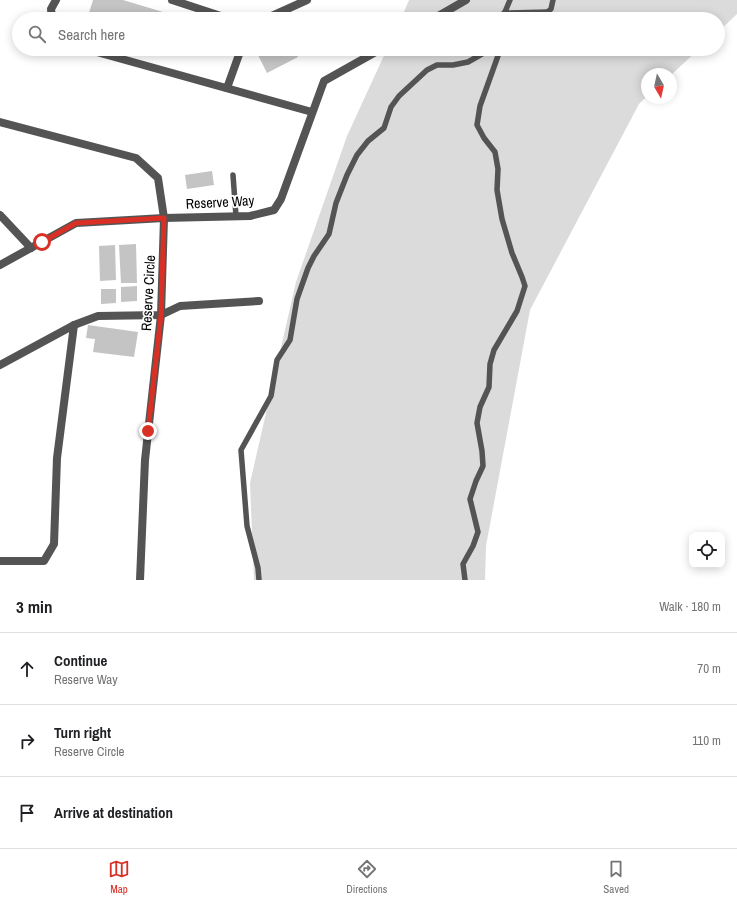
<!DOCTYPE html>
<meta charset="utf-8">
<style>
body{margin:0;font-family:"Archivo Narrow",sans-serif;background:#f2f2f2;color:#202124}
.controls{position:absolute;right:12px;bottom:12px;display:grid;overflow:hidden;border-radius:8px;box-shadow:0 2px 10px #0003}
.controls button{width:36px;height:36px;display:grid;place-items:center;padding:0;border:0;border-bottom:1px solid #e0e0e0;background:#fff;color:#202124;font:20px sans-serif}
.compass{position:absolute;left:641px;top:68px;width:36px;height:36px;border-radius:50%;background:#fff;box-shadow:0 2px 10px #0003;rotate:171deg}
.stop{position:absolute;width:12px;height:12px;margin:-9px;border:3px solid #d93025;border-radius:50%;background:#fff}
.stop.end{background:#d93025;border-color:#fff;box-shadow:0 1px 4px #0008}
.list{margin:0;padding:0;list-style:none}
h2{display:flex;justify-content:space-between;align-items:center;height:52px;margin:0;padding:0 16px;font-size:17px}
h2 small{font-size:13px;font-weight:400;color:#757577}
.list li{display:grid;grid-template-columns:26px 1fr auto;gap:12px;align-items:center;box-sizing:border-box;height:72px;padding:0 16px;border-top:1px solid #e0e0e0}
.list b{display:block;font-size:15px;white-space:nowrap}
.list p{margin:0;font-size:13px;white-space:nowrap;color:#757577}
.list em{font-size:13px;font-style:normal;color:#757577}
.icon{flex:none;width:22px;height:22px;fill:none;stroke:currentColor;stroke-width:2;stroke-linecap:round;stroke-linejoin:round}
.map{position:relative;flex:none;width:737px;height:580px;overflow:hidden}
.search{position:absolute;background:#fff;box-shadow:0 2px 10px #0003;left:12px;right:12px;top:12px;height:44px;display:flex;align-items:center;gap:10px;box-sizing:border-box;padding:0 14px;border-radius:22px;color:#757577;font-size:15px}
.sheet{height:268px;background:#fff}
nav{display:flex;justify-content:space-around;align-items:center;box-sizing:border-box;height:56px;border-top:1px solid #e0e0e0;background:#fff;font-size:11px;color:#757577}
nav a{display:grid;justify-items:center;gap:2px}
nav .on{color:#d93025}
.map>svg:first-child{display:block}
</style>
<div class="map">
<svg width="737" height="580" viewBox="0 0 737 580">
<rect width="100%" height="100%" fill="#fff"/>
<g fill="#dbdbdb">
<polygon points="409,0 737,0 737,14 718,32 718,19 401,19"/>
<polygon points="387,49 699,49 671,75 647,74 647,96 639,104 530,310 486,546 485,580 254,580 250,483 296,282 347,136"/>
</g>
<g fill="#c4c4c4">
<polygon points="93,0 123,0 163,12 161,19 87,19"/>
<polygon points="255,49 294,49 298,57 267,73"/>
<polygon points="212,171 214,185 187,189 185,175"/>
<polygon points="136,244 137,283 121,283 119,245"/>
<polygon points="115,245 116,280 100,281 99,246"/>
<polygon points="137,286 137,301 121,302 121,287"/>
<polygon points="101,289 116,289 116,303 101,304"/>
<polygon points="88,325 138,332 134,357 93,352 95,339 86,338"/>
</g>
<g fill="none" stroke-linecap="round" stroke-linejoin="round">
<g stroke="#545454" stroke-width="5.5">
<polyline points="504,13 549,12"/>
<polyline points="502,19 510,0"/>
<polyline points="539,19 551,9 553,0"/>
<polyline points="233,175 236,216"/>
<polyline points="259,580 258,568 247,526 241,450 271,396 277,360 290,340 297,299 308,268 314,256 329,234 336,203 347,175 357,155 368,141 384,128 391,107 399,96 427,70 437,65 453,65 468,62 482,54 486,49"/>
<polyline points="465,580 463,564 473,546 478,532 470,499 476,481 483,466 482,451 477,423 480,407 489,387 490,364 494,350 517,311 525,286 522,277 512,253 502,219 497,190 498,169 495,152 484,138 477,125 480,106 499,53 501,49"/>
</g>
<g stroke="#545454" stroke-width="8">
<polyline points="172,0 230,19"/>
<polyline points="52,19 51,9 56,0"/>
<polyline points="265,19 307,0"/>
<polyline points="433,19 466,0"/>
<polyline points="86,49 312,112"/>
<polyline points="227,88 241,49"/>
<polyline points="0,122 136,158 158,178 164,218 161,315 145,460 140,580"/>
<polyline points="0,215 31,248"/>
<polyline points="0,265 76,223 164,218 250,216 274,210 281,199 324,81 381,49"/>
<polyline points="0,365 74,325 98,316 161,315 180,306 259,301"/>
<polyline points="0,561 44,561 54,544 57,458 74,325"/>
</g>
</g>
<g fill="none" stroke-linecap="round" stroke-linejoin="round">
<polyline stroke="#d93025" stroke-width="5" points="42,242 76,223 164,218 161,315 148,431"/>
</g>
<g text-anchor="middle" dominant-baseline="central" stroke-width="3.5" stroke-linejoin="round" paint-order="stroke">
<g font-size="14" fill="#000" stroke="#fff">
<text transform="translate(220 202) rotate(-3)">Reserve Way</text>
<text transform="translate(148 293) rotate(-87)">Reserve Circle</text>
</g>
</g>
</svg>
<div class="controls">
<button><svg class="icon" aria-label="locate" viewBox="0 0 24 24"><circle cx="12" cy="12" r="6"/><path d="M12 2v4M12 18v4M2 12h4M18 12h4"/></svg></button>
</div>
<svg class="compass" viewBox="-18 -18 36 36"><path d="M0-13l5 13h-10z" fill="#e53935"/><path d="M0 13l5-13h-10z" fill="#757577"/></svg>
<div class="stop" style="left:42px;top:242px"></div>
<div class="stop end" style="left:148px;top:431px"></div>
<div class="search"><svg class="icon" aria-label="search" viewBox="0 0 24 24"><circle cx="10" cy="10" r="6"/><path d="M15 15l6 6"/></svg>Search here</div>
</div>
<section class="sheet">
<h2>3 min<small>Walk · 180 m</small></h2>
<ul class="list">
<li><svg class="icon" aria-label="ahead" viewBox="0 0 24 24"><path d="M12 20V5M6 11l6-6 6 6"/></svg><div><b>Continue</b><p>Reserve Way</p></div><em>70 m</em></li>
<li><svg class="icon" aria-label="right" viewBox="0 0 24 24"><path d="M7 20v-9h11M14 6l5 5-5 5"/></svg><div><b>Turn right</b><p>Reserve Circle</p></div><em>110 m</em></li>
<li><svg class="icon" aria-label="arrive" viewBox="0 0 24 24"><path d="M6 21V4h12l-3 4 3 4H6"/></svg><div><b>Arrive at destination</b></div></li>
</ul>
</section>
<nav>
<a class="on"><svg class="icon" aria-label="map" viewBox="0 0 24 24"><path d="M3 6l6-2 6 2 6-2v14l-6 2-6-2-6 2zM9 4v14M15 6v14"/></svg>Map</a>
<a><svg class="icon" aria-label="directions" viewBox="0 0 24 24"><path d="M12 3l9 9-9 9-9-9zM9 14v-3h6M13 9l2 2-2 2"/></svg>Directions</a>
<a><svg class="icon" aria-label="saved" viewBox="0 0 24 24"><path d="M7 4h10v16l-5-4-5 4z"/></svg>Saved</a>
</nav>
